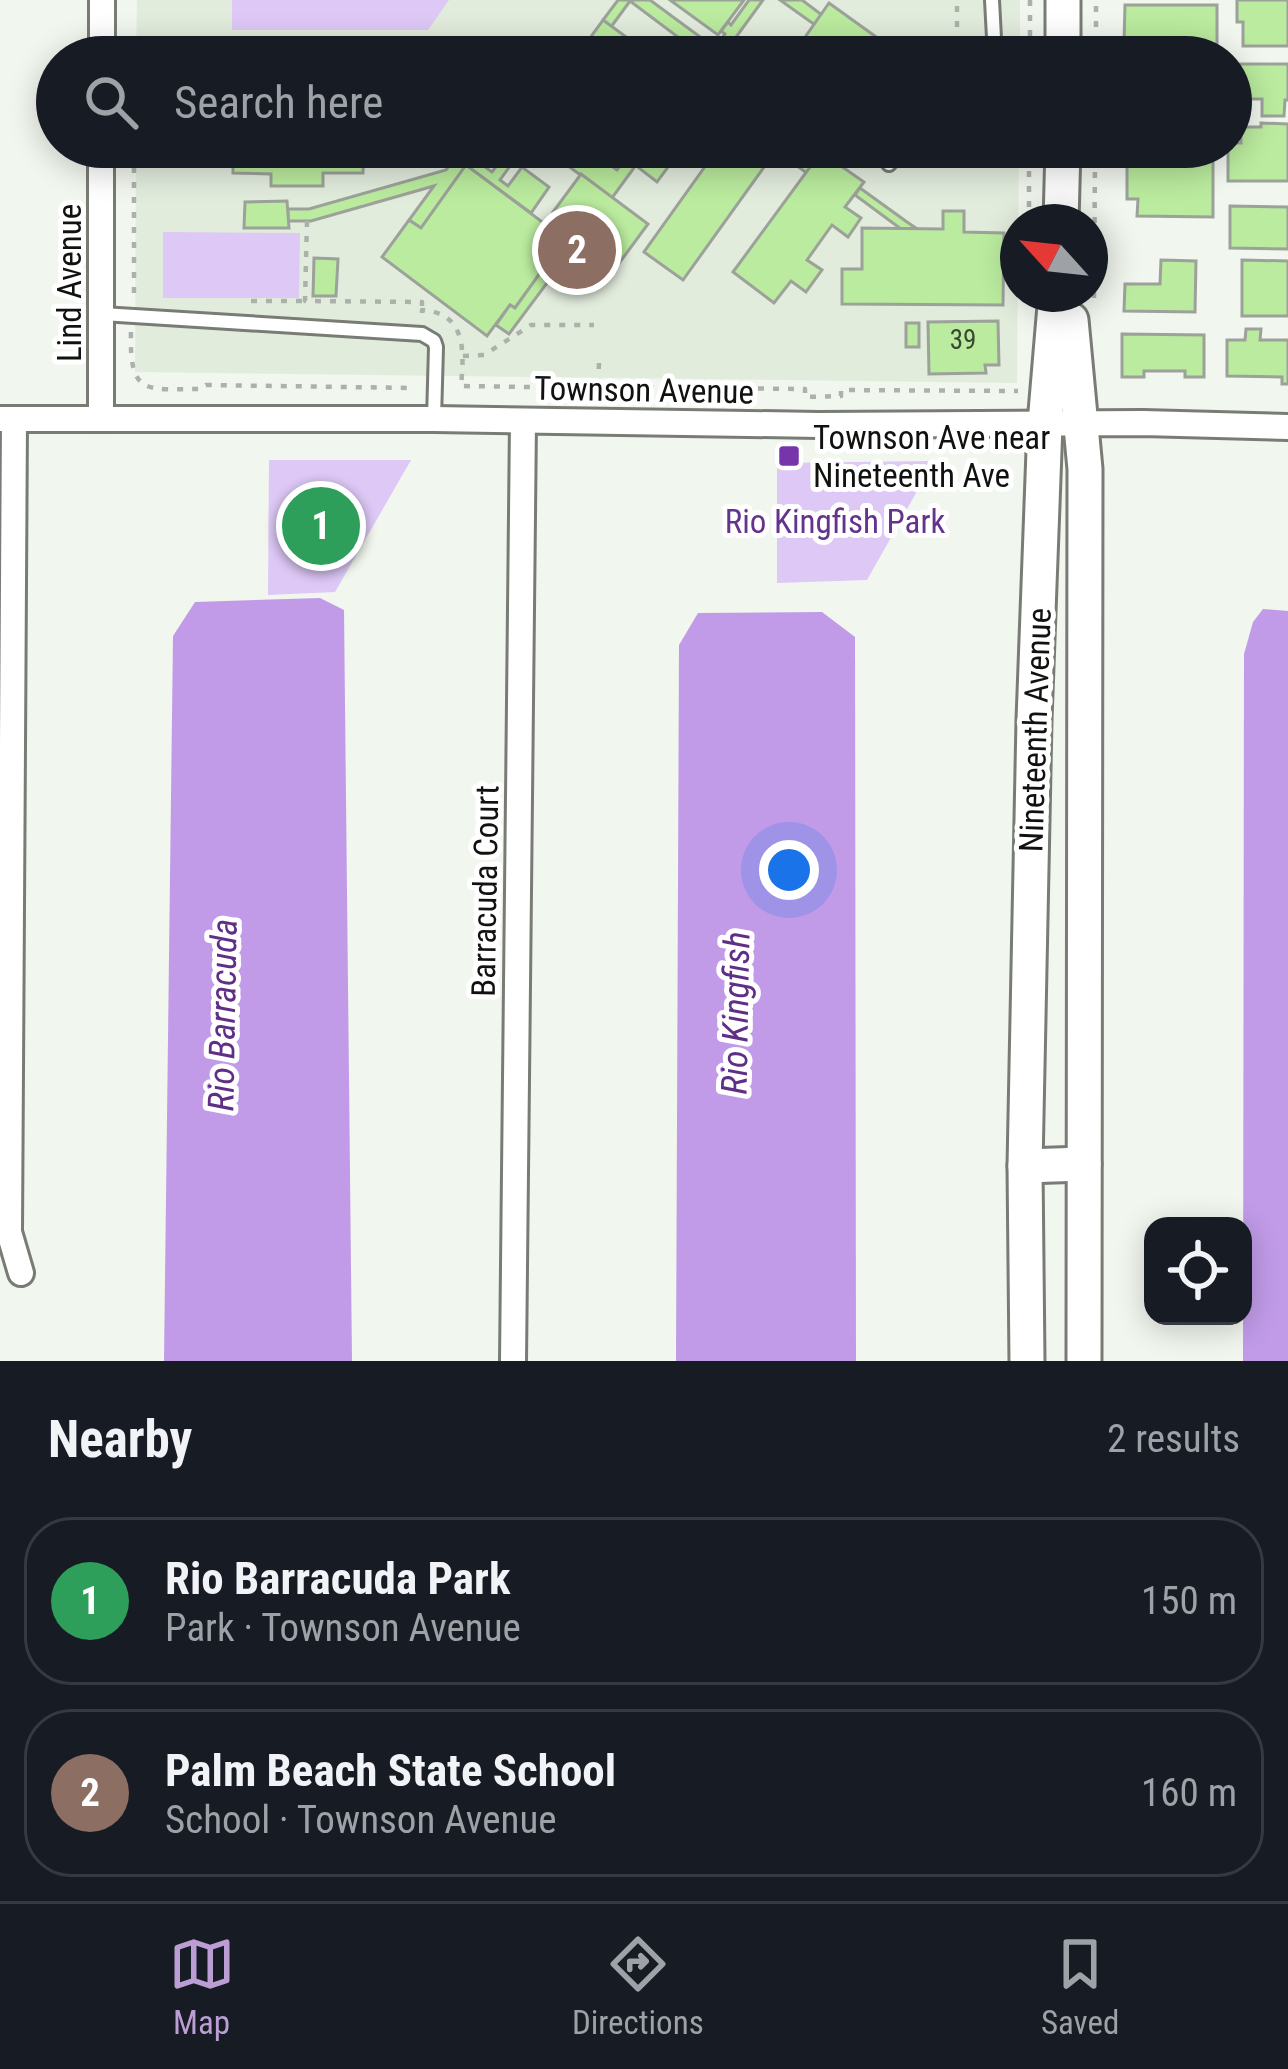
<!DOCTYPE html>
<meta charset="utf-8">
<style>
body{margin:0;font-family:"Roboto Condensed",sans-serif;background:#242831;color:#f1f3f6}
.controls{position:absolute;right:36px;bottom:36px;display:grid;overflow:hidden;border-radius:24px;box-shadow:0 6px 30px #0003}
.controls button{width:108px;height:108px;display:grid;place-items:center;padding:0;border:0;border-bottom:3px solid #363941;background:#171b24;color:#f1f3f6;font:60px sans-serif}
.compass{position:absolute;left:1000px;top:204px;width:108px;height:108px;border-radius:50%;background:#171b24;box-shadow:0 6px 30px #0003;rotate:297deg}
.you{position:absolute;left:789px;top:870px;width:42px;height:42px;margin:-30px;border:9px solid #fff;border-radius:50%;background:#1a73e8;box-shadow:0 0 0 18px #1a73e833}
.badge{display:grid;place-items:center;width:78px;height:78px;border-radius:50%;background:#ba9ed4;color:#fff;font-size:39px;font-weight:700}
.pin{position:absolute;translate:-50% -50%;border:6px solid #fff;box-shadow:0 3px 12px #0006}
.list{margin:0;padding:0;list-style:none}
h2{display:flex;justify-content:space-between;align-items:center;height:156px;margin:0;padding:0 48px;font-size:51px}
h2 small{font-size:39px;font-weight:400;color:#9ea1a6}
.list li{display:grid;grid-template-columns:78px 1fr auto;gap:36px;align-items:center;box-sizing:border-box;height:168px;margin:0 24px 24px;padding:0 24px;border:3px solid #363941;border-radius:48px}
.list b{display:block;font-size:45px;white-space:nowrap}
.list p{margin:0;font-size:39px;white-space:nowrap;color:#9ea1a6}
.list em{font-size:39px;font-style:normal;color:#9ea1a6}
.icon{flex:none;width:66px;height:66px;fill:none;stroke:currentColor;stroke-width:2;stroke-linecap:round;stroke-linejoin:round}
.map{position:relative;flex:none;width:1288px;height:1361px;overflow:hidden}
.search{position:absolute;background:#171b24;box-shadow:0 6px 30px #0003;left:36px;right:36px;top:36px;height:132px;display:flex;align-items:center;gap:30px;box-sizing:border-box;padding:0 42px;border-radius:66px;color:#9ea1a6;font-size:45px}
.sheet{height:540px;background:#171b24}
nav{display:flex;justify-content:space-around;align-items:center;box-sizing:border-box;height:168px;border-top:3px solid #363941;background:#171b24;font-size:33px;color:#9ea1a6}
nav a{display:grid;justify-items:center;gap:6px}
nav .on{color:#ba9ed4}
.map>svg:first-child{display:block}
</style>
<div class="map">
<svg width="1288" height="1361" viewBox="0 0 1288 1361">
<rect width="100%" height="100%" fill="#f1f6ee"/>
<g fill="#e2ecdd">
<polygon points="137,0 1020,0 1020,57 136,57"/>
<polygon points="136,147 1019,147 1017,383 135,372"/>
</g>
<g fill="#ddc8f6">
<polygon points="232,0 449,0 428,30 232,30"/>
<polygon points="163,232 300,233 299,298 163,298"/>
<polygon points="269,460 411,460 335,592 268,595"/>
<polygon points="934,461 867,580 777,583 777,463"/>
</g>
<g fill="#c19be8">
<polygon points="320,598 344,610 352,1361 164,1361 173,636 195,602"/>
<polygon points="1263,609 1288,611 1288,1361 1243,1361 1244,654 1253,622"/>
<polygon points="822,612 855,637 856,1361 676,1361 679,645 698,613"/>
</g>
<g fill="#baeb9e" stroke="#9ca19a" stroke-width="3">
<polygon points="618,0 650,0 703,39 695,50 630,1 611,27 603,20"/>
<polygon points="670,0 744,0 718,35"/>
<polygon points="749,0 763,0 723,55 714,48 725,34 721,31 728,22 731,25"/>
<polygon points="780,0 802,0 822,15 815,25"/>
<polygon points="1237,0 1288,0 1288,46 1243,46 1243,22 1237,22"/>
<polygon points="829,3 904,57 820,57 801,43"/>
<polygon points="1125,5 1217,5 1217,44 1124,43"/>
<polygon points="603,20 648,53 645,57 576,57"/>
<polygon points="703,39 725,57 690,57"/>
<polygon points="438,47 438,57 375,57 375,49"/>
<polygon points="1231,64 1288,64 1288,100 1285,100 1284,116 1262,116 1262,99 1231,99"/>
<polygon points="1261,123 1288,124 1288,181 1228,181 1228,147 1231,147 1231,143 1241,143 1241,127 1261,127"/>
<polygon points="233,147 364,147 363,173 323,173 323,186 271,186 271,174 233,173"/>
<polygon points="376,147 439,147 440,161 377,162"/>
<polygon points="484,147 524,147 510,166"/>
<polygon points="542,147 585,147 617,170 626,158 636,165 612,198"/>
<polygon points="634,147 683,147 657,182 626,158"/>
<polygon points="719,147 745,147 767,163 683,280 644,252"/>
<polygon points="761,147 774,148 765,161 755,155"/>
<polygon points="772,147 805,147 793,163"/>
<polygon points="805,147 818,147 835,160 819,182 793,163"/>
<polygon points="1135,147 1213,147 1213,217 1137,216 1138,199 1127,199 1127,148"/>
<polygon points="461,150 492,172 501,160 510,166 500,180 508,186 522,167 549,187 531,213 466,165 421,228 409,220 434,186 311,221 288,221 288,209 309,209 446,170"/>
<polygon points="821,152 864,182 845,207 861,218 848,237 832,225 807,260 822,270 806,292 791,281 774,303 733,272"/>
<polygon points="466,165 565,239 515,308 510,305 487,336 382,257 409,220 421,228"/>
<polygon points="581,174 648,224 620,262 553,212"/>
<polygon points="860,188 907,222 916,228 901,229 855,195"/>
<polygon points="287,201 289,228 244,228 245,202"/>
<polygon points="1230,206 1288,207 1288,249 1230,248"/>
<polygon points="943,211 964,211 964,232 1004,233 1003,305 842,304 842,269 862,269 862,228 943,229"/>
<polygon points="566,237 576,244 509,334 496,325 510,305 515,308"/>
<polygon points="314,258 338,259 336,296 313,296"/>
<polygon points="1161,260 1196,261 1195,312 1124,311 1125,284 1160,284"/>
<polygon points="1242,260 1288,261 1288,316 1242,316"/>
<polygon points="998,321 999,365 985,365 986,373 929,374 928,322"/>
<rect x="906" y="323" width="13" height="24"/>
<polygon points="1246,329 1261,329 1260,340 1288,340 1288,384 1282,384 1282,377 1227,376 1227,340 1245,340"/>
<polygon points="1122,334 1204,335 1204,377 1185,377 1185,371 1144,371 1144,377 1122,377"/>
</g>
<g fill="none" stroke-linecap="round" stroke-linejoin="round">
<g stroke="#787c75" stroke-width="18">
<g id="lane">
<polyline points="992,0 995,57"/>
<polyline points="889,164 902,147"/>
<polyline points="102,314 422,334 434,341 436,347 434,419"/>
</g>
</g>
<g stroke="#787c75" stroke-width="30">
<g id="street">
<polyline points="102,57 102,0"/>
<polyline points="0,419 434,419 819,425 1143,423 1288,427"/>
<polyline points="101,419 101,147"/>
<polyline points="14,420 9,1232 21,1273"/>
<polyline points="513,1361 523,421"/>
</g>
</g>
<g stroke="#787c75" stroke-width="39">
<g id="secondary">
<polyline points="1063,57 1063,0"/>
<polyline points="1061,222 1063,147"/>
<polyline points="1071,320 1085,469 1084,1361"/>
<polyline points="1025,1166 1084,1164"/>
<polyline points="1027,1361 1025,1166 1034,720 1045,424 1056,294"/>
</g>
</g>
<g stroke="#adb1ab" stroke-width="4.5" stroke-dasharray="6 9" stroke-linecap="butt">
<polyline points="1030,0 1030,42"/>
<polyline points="1017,42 1030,42 1030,57"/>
<polyline points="957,57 957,0"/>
<polyline points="1096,57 1096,0"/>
<polyline points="307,221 305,301 422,302 422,310"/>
<polyline points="1029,222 1029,147"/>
<polyline points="134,293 134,147"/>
<polyline points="1094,298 1095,160"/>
<polyline points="251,301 305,301"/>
<path d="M422,313V310C467,313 464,352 461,386L598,388"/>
<path d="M131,332C129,397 147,389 201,389L206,385L415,388"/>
<polyline points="463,356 484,355 531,325 594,325"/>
<polyline points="599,363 598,388 672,387"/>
<polyline points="698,388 805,389 805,397 841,396 841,390 1018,391"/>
</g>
<use href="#lane" stroke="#fff" stroke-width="12"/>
<use href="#street" stroke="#fff" stroke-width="24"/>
<use href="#secondary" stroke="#fff" stroke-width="33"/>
</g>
<rect fill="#7635aa" stroke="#fff" stroke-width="4.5" x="777" y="444" width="24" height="24" rx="6"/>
<g text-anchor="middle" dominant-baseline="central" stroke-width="10" stroke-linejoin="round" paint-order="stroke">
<g font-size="27" fill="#3a4833">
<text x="963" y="340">39</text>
</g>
<g font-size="33" fill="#10120f" stroke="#fff">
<text transform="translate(69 283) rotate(-90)">Lind Avenue</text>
<text transform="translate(644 390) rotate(1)">Townson Avenue</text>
<text transform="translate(1035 730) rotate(-88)">Nineteenth Avenue</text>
<text transform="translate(485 891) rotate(-89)">Barracuda Court</text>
</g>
<g font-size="33" fill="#10120f" stroke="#fff" text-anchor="start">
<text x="813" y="437">Townson Ave near<tspan x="813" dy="38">Nineteenth Ave</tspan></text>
</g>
<g font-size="33" fill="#64338c" stroke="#fff">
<text x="835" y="521">Rio Kingfish Park</text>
</g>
<g font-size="36" font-style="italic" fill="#5f2e87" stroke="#fff">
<text transform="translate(736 1013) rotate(-89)">Rio Kingfish</text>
<text transform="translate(223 1015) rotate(-89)">Rio Barracuda</text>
</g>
</g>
</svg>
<div class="controls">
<button><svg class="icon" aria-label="locate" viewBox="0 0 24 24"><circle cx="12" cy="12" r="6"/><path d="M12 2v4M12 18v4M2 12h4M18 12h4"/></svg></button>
</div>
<svg class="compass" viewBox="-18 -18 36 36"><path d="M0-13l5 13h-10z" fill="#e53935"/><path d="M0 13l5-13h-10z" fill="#9ea1a6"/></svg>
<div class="you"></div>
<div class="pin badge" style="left:321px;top:526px;background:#2e9e5b">1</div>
<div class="pin badge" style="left:577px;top:250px;background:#8d6e63">2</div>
<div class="search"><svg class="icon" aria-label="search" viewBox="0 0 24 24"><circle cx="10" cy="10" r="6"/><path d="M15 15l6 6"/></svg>Search here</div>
</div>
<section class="sheet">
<h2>Nearby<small>2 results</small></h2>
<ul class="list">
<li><span class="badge" style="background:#2e9e5b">1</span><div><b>Rio Barracuda Park</b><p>Park · Townson Avenue</p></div><em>150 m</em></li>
<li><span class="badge" style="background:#8d6e63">2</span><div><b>Palm Beach State School</b><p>School · Townson Avenue</p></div><em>160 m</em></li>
</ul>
</section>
<nav>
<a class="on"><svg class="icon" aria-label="map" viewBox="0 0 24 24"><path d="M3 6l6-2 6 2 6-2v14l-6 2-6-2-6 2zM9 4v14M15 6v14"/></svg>Map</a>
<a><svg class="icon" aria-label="directions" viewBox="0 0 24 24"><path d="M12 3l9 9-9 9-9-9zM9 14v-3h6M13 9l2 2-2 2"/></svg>Directions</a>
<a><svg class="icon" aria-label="saved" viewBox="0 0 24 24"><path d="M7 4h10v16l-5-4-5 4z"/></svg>Saved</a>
</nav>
